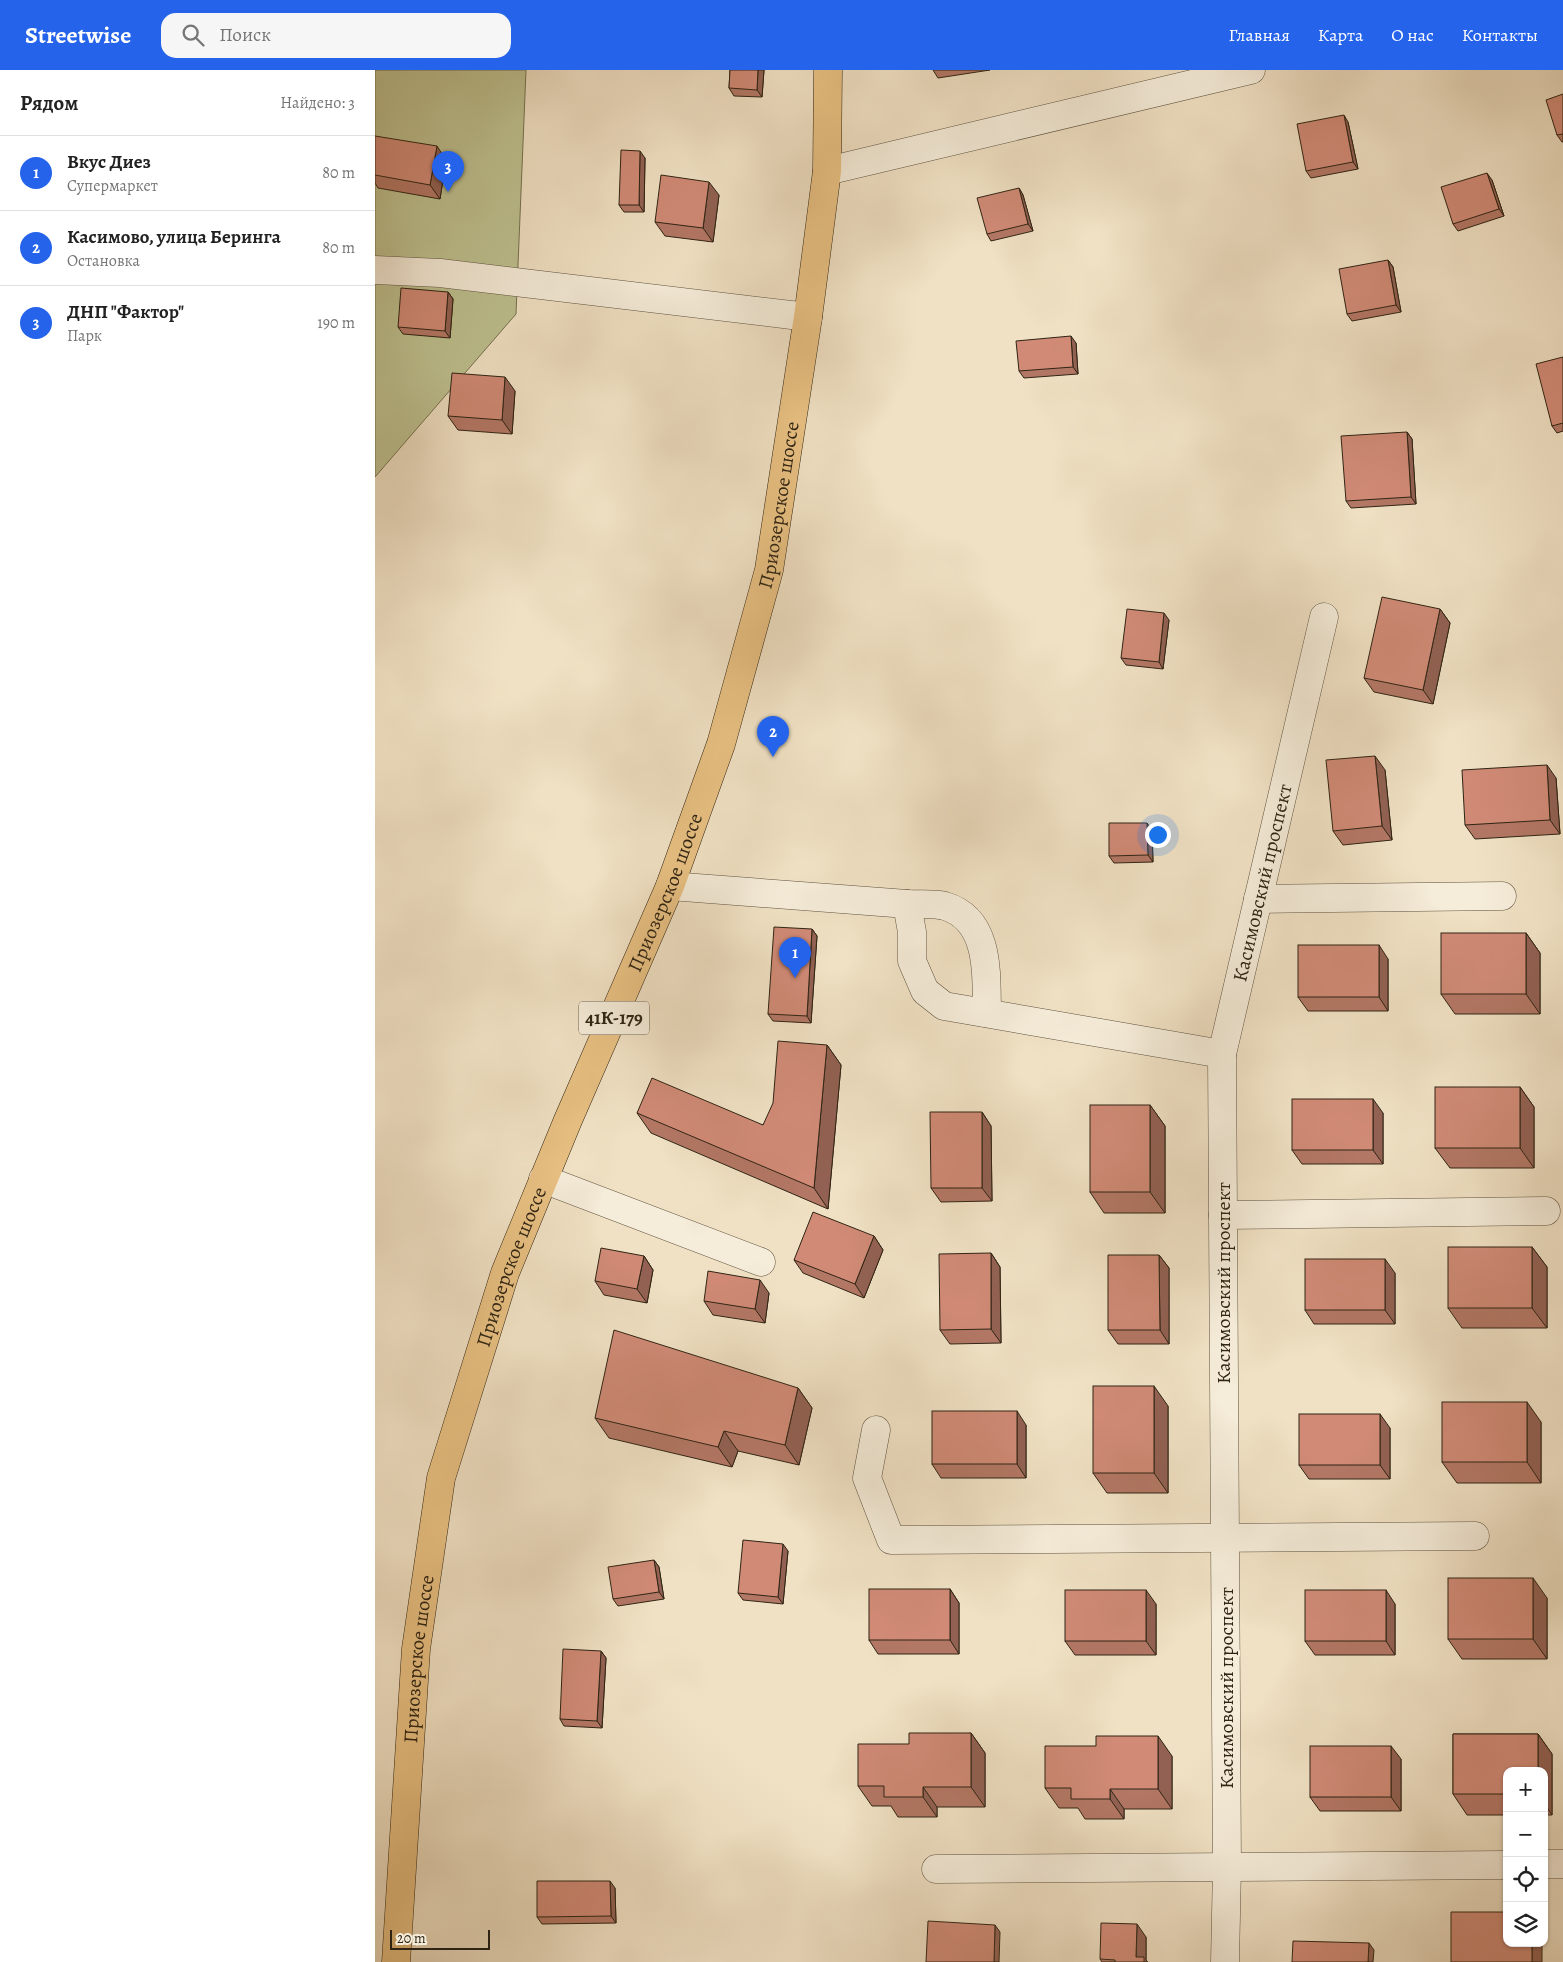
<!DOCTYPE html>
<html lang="ru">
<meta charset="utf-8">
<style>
body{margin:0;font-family:Alegreya,serif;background:#f6f6f6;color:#222}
.controls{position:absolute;right:15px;bottom:15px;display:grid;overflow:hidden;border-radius:10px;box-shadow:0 1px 4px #0004}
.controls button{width:45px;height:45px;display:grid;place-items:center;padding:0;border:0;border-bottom:1px solid #e0e0e0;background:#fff;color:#222;font:25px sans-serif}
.scale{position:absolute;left:15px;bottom:12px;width:100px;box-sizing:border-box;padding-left:5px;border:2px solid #2f2414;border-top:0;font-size:14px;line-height:18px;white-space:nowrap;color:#2f2414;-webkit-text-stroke:4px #f5ecd9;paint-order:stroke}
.you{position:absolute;left:782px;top:764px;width:18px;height:18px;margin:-12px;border:4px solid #fff;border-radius:50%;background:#1a73e8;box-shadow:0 0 0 8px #1a73e833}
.badge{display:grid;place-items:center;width:32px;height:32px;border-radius:50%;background:#2563eb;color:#fff;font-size:16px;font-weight:700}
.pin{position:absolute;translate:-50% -41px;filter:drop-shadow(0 1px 2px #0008)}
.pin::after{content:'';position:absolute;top:26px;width:18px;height:15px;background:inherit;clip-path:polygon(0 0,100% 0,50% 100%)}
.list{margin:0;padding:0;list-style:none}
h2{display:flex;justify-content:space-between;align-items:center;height:65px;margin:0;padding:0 20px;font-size:21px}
h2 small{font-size:16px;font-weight:400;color:#767676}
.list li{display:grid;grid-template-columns:32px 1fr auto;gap:15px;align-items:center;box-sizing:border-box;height:75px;padding:0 20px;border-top:1px solid #e0e0e0}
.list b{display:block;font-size:19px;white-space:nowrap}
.list p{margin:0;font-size:16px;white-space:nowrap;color:#767676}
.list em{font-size:16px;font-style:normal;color:#767676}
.icon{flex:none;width:28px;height:28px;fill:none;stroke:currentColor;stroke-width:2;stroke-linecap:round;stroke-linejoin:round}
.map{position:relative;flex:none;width:1188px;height:1892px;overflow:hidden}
header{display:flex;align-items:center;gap:30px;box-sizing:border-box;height:70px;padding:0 25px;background:#2563eb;color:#fff}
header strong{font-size:24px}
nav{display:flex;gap:28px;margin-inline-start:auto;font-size:18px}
.search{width:350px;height:45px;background:#f6f6f6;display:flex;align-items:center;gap:12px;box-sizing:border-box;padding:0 18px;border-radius:15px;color:#767676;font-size:19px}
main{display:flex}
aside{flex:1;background:#fff}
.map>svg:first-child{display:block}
</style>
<header>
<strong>Streetwise</strong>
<div class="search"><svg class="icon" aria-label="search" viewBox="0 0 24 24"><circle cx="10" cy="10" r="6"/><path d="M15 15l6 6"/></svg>Поиск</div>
<nav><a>Главная</a><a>Карта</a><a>О нас</a><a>Контакты</a></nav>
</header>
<main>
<aside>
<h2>Рядом<small>Найдено: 3</small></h2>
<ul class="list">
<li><span class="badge">1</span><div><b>Вкус Диез</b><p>Супермаркет</p></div><em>80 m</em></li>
<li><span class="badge">2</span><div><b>Касимово, улица Беринга</b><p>Остановка</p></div><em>80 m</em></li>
<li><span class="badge">3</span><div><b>ДНП &quot;Фактор&quot;</b><p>Парк</p></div><em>190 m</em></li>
</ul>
</aside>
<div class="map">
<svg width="1188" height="1892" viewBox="0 0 1188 1892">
<rect width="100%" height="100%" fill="#f0e1c4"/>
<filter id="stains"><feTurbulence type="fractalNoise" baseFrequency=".004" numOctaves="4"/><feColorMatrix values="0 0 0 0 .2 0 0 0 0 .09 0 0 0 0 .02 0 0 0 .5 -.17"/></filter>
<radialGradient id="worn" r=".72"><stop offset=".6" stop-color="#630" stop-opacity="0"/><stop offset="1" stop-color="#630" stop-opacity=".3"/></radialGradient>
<polygon fill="#bec190" stroke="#767252" points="0,0 151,0 141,244 0,407"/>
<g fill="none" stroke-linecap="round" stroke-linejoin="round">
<g stroke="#5f5340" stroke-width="29">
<g id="minor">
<polyline points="452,101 876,0"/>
<polyline points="0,200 65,203 433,247"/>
<polyline points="295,816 532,834 537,862 537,891 550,921 569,936 847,984"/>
<polyline points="883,829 1127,826"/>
<path d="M532,834C544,835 559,833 570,836C616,850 611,905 612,943"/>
<polyline points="168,1109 386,1192"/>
<polyline points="848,1145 1171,1141"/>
<polyline points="501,1360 492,1408 516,1470 1100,1466"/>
<polyline points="1169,1794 1187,1794"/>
<polyline points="561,1799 1132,1795"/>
<path id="s1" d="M850,1892L852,1797L847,984L949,547"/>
</g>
</g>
<g stroke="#2f2414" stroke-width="29">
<g id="major">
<path id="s2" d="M21,1892L41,1579L66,1408L130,1203L193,1050L295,816L346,674L394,500L433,247L452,101L453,0"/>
</g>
</g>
<use href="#minor" stroke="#f5ecd9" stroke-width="28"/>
<use href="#major" stroke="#e8c082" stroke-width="28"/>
</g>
<g fill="#b37765" stroke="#2f2414">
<polygon points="355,0 389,0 387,27 359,26 354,18"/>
<polygon points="558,0 615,0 563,8"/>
<polygon points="1188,24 1188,72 1187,72 1182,65"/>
<polygon points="973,52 983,99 936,108 931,101"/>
<polygon points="0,68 71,90 65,129 3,118 0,113"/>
<polygon points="270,88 269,142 249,142 244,135"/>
<polygon points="1117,110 1129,146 1083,161 1078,154"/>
<polygon points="644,118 648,125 658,161 616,171 612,164"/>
<polygon points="344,125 338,172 290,166 280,152"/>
<polygon points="1013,190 1018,197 1026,242 977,251 972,244"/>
<polygon points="73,222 78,229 75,268 28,264 23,257"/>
<polygon points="701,273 703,304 649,308 644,301"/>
<polygon points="1188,287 1188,361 1182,363 1177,356"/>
<polygon points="140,321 137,364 83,360 73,346"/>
<polygon points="1032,362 1037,369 1041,434 976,438 971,431"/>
<polygon points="1065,539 1075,553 1058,634 999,622 989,608"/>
<polygon points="794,550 788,599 751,595 746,588"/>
<polygon points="1010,700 1017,770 968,775 958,761"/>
<polygon points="1181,708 1185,764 1100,769 1090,755"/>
<polygon points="777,760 778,792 739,793 734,786"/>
<polygon points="437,859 442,866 436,953 398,951 393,944"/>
<polygon points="1151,863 1165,883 1165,944 1080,944 1066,924"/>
<polygon points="1013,889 1013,941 933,941 923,927"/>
<polygon points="452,975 466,995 453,1139 276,1063 262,1043 388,1055"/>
<polygon points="1145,1017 1159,1037 1159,1098 1075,1098 1060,1078"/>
<polygon points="775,1035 790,1056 790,1143 729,1143 715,1122"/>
<polygon points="607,1042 616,1056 617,1131 566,1132 556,1118"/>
<polygon points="1008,1043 1008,1094 927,1094 917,1080"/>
<polygon points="499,1166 508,1180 489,1228 428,1203 419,1190"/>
<polygon points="1157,1177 1172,1197 1172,1258 1087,1258 1073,1238"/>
<polygon points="616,1183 625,1197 626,1273 575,1274 565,1260"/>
<polygon points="784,1185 794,1198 794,1274 743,1274 733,1260"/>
<polygon points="269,1186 278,1200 272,1233 229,1225 220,1211"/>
<polygon points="1020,1203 1020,1254 939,1254 930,1240"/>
<polygon points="394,1223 390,1253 338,1245 329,1231"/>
<polygon points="423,1318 437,1338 424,1395 363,1381 357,1397 234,1368 220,1348"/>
<polygon points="793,1336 793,1423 732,1423 718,1403"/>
<polygon points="1166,1352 1166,1413 1082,1413 1067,1392"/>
<polygon points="651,1355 651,1408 566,1408 557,1394"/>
<polygon points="1015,1358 1015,1409 934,1409 924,1395"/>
<polygon points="413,1481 408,1534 368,1530 363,1523"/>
<polygon points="279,1490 284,1497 289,1529 243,1536 238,1529"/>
<polygon points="575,1519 584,1533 584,1584 503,1584 494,1570"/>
<polygon points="1172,1528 1172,1589 1087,1589 1073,1569"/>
<polygon points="781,1534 781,1585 700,1585 690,1571"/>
<polygon points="1020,1534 1020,1585 940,1585 930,1571"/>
<polygon points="226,1581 231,1588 227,1658 189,1656 185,1649"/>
<polygon points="596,1663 610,1683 610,1737 562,1737 562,1747 523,1747 516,1736 497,1736 483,1716 534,1674"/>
<polygon points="1078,1664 1163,1664 1177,1684 1177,1745 1169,1745 1169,1701 1132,1701 1132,1745 1092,1745 1078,1724"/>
<polygon points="797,1686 797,1739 749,1739 749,1749 710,1749 703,1738 684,1738 670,1718"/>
<polygon points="1026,1689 1026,1741 945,1741 935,1727"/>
<polygon points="240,1818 241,1853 167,1854 162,1847"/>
<polygon points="771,1867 771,1890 773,1892 727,1892 725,1889"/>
</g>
<g fill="#926153" stroke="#2f2414">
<polygon points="383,0 389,0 387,27 382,20"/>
<polygon points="969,45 973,52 983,99 978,92"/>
<polygon points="62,76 71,90 65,129 55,115"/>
<polygon points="265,81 270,88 269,142 264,135"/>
<polygon points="1112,103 1117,110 1129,146 1124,139"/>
<polygon points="334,112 344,125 338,172 328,158"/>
<polygon points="644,118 648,125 658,161 653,154"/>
<polygon points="1013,190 1018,197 1026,242 1021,235"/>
<polygon points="73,222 78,229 75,268 70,261"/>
<polygon points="696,266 701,273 703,304 698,297"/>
<polygon points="130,307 140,321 137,364 127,350"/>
<polygon points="1032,362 1037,369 1041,434 1036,427"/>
<polygon points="1065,539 1075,553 1058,634 1048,620"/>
<polygon points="789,543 794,550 788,599 784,592"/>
<polygon points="1000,686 1010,700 1017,770 1007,756"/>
<polygon points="1172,695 1181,708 1185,764 1175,750"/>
<polygon points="772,753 777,760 778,792 773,785"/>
<polygon points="437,859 442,866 436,953 432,946"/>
<polygon points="1151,863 1165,883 1165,944 1151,924"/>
<polygon points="1004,875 1013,889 1013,941 1004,927"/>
<polygon points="452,975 466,995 453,1139 439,1118"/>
<polygon points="1145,1017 1159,1037 1159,1098 1145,1078"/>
<polygon points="998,1029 1008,1043 1008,1094 998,1080"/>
<polygon points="775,1035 790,1056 790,1143 775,1122"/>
<polygon points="607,1042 616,1056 617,1131 607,1118"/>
<polygon points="499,1166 508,1180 489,1228 480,1214"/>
<polygon points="1157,1177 1172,1197 1172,1258 1157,1238"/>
<polygon points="616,1183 625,1197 626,1273 616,1259"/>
<polygon points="784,1185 794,1198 794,1274 785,1260"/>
<polygon points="269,1186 278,1200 272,1233 262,1219"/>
<polygon points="1010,1189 1020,1203 1020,1254 1010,1240"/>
<polygon points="385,1210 394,1223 390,1253 380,1239"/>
<polygon points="779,1316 793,1336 793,1423 779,1403"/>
<polygon points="423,1318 437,1338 424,1395 410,1375"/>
<polygon points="1152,1332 1166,1352 1166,1413 1152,1392"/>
<polygon points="642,1341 651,1355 651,1408 642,1394"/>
<polygon points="1005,1344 1015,1358 1015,1409 1005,1395"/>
<polygon points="349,1361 363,1381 357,1397 343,1377"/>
<polygon points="408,1474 413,1481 408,1534 403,1527"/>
<polygon points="279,1490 284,1497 289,1529 284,1522"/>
<polygon points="1158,1508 1172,1528 1172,1589 1158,1569"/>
<polygon points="575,1519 584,1533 584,1584 575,1570"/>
<polygon points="771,1520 781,1534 781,1585 771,1571"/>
<polygon points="1011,1520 1020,1534 1020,1585 1011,1571"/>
<polygon points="226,1581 231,1588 227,1658 222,1651"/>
<polygon points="596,1663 610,1683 610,1737 596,1717"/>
<polygon points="1163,1664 1177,1684 1177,1745 1169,1733 1169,1701 1163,1701"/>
<polygon points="783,1666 797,1686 797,1739 783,1719"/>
<polygon points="1016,1676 1026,1689 1026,1741 1016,1727"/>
<polygon points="548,1717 562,1737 562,1747 548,1727"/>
<polygon points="735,1719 749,1739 749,1749 735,1729"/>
<polygon points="235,1811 240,1818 241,1853 236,1846"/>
<polygon points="762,1854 771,1867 771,1890 773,1892 765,1892 761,1887"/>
<polygon points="620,1855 625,1862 624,1892 619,1892"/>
<polygon points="994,1873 999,1880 998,1892 993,1892"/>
<rect x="1157" y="1873" width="10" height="19"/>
</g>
<g fill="#d08a76" stroke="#2f2414">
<polygon points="355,0 383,0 382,20 354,18"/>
<polygon points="1188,24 1188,64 1182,65 1171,30"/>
<polygon points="969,45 978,92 931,101 922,54"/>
<polygon points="0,66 62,76 55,115 0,105"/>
<polygon points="246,80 265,81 264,135 244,135"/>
<polygon points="1112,103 1124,139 1078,154 1066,117"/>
<polygon points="286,105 334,112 328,158 280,152"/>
<polygon points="644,118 653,154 612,164 602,128"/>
<polygon points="1013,190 1021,235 972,244 964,199"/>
<polygon points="26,218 73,222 70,261 23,257"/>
<polygon points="696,266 698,297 644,301 641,271"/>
<polygon points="1188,287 1188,353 1177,356 1161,294"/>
<polygon points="77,303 130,307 127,350 73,346"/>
<polygon points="1032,362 1036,427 971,431 966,366"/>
<polygon points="1007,527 1065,539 1048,620 989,608"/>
<polygon points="752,539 789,543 784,592 746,588"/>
<polygon points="1000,686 1007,756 958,761 951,690"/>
<polygon points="1172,695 1175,750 1090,755 1087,700"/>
<polygon points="734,753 772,753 773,785 734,786"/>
<polygon points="399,857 437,859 432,946 393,944"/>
<rect x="1066" y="863" width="85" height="61"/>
<rect x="923" y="875" width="81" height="52"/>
<polygon points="403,971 452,975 439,1118 262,1043 277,1008 388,1055 398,1033"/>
<rect x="1060" y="1017" width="85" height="61"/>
<rect x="917" y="1029" width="81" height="51"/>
<rect x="715" y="1035" width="60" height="87"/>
<polygon points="555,1042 607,1042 607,1118 556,1118"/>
<polygon points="438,1142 499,1166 480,1214 419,1190"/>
<rect x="1073" y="1177" width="84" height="61"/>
<polygon points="226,1178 269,1186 262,1219 220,1211"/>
<polygon points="616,1183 616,1259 565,1260 564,1184"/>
<polygon points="733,1185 784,1185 785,1260 733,1260"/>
<rect x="930" y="1189" width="80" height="51"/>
<polygon points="333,1201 385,1210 380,1239 329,1231"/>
<polygon points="239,1260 423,1318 410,1375 349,1361 343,1377 220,1348"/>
<rect x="718" y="1316" width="61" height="87"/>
<rect x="1067" y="1332" width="85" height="60"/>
<rect x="557" y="1341" width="85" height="53"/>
<rect x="924" y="1344" width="81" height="51"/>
<polygon points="368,1470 408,1474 403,1527 363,1523"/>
<polygon points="279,1490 284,1522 238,1529 233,1497"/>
<rect x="1073" y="1508" width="85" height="61"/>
<rect x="494" y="1519" width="81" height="51"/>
<rect x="690" y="1520" width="81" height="51"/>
<rect x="930" y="1520" width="81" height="51"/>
<polygon points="188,1579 226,1581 222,1651 185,1649"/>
<polygon points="534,1663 596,1663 596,1717 548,1717 548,1727 509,1727 509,1716 483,1716 483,1674 534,1674"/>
<polygon points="1078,1664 1163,1664 1163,1701 1132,1701 1132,1724 1078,1724"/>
<polygon points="721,1666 783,1666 783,1719 735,1719 735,1729 696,1729 696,1718 670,1718 670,1676 721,1676"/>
<rect x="935" y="1676" width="81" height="51"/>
<polygon points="162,1811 235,1811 236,1846 162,1847"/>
<polygon points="1076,1842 1132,1842 1132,1873 1157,1873 1157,1892 1076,1892"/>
<polygon points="553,1851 620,1855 619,1892 551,1892"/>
<polygon points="726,1853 762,1854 761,1887 769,1887 769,1892 740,1892 740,1890 725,1889"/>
<polygon points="918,1871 994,1873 993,1892 917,1892"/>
</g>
<g text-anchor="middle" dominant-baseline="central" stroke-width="4" stroke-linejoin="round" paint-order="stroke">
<rect fill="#f5ecd9" stroke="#6a604f" stroke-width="1" x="204" y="931.5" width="70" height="33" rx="4"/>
<g font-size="19" font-weight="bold" fill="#2f2414">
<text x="239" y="948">41К-179</text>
</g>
<g font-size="20" fill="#2f2414" stroke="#f5ecd9">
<text stroke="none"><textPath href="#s2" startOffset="1519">Приозерское шоссе</textPath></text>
<text stroke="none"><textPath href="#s1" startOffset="1084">Касимовский проспект</textPath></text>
<text stroke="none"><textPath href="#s2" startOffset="1114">Приозерское шоссе</textPath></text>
<text stroke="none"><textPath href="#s2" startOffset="709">Приозерское шоссе</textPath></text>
<text transform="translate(848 1213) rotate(-90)">Касимовский проспект</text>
<text stroke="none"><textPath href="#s2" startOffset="304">Приозерское шоссе</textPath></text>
<text transform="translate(851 1618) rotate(-90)">Касимовский проспект</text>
</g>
</g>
<rect width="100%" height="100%" filter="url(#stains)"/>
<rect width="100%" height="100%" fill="url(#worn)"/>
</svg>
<div class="controls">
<button>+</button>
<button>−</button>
<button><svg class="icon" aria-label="locate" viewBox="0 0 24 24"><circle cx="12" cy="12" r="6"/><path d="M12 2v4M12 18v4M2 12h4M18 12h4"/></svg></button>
<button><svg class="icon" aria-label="layers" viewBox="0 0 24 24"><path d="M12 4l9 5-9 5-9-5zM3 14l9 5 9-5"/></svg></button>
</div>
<div class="scale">20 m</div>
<div class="you"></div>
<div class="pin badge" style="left:420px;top:908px">1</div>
<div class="pin badge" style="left:398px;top:687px">2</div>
<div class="pin badge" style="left:73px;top:122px">3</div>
</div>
</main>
